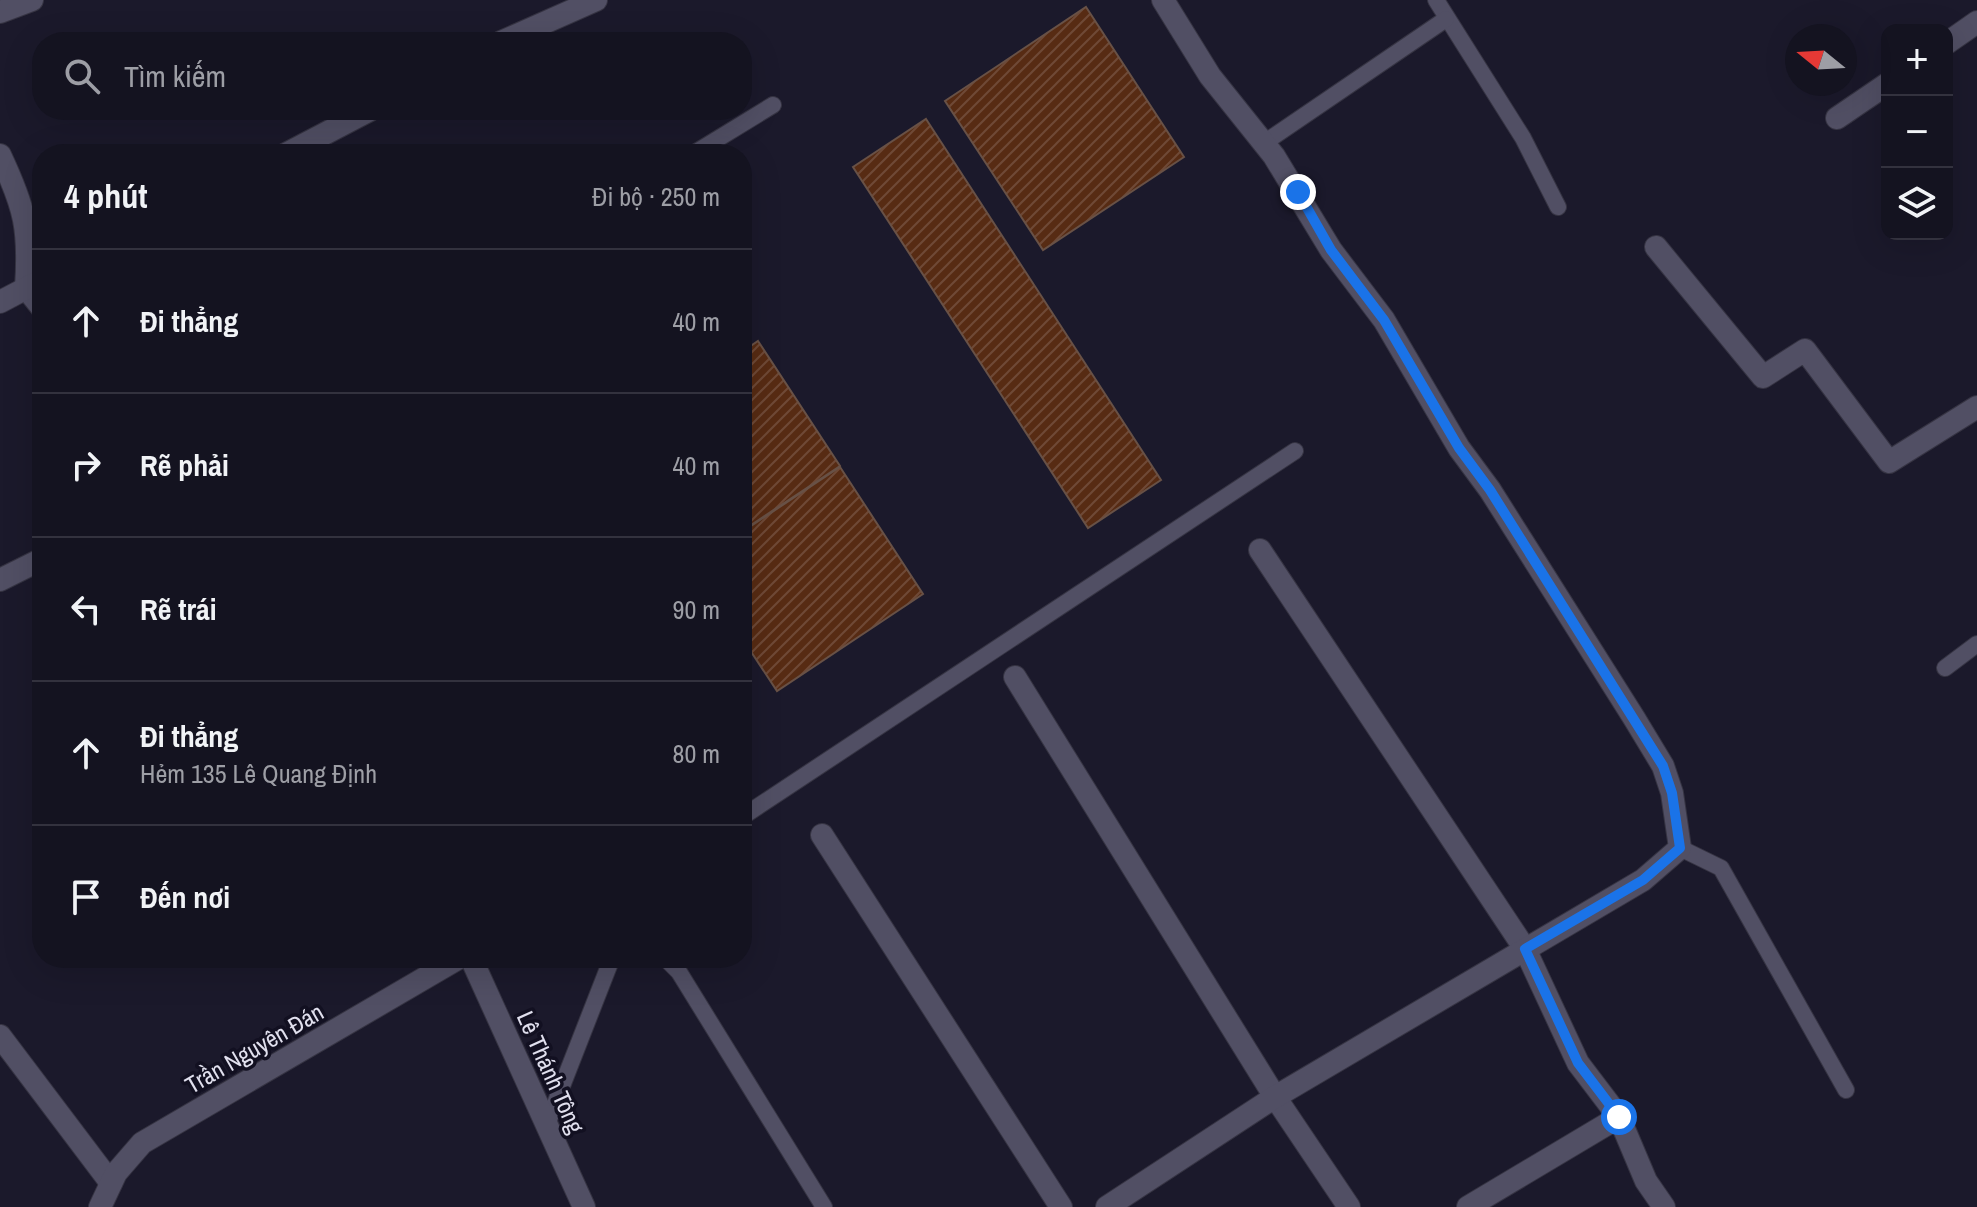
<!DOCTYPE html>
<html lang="vi">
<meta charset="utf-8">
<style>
body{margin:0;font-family:"Archivo Narrow",sans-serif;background:#21202d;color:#f1f3f6}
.controls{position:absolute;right:24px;top:24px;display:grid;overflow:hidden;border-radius:16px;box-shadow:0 8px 32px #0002}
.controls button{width:72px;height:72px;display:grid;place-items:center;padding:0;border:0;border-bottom:2px solid #33323e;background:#141320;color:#f1f3f6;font:40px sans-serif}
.compass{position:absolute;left:1785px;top:24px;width:72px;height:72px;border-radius:50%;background:#141320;box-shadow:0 8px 32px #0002;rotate:288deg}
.stop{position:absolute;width:24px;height:24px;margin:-18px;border:6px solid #1a73e8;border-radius:50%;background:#fff}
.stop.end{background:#1a73e8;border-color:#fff;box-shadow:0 2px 8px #0008}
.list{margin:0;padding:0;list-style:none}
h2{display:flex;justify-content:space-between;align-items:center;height:104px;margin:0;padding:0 32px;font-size:34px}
h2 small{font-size:26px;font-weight:400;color:#9d9ea5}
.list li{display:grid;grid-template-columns:52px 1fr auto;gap:24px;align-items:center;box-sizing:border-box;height:144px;padding:0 32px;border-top:2px solid #33323e}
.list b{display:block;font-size:30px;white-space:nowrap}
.list p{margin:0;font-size:26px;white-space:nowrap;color:#9d9ea5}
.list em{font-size:26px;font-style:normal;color:#9d9ea5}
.icon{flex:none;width:44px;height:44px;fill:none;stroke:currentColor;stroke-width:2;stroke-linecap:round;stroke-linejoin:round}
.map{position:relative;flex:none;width:1977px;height:1207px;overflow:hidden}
.search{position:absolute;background:#141320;box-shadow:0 8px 32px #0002;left:32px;top:32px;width:720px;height:88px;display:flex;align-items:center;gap:20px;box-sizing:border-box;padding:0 28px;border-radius:32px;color:#9d9ea5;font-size:30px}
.panel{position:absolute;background:#141320;box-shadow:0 8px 32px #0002;left:32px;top:144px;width:720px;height:824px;border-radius:32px}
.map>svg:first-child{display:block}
</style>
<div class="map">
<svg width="1977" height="1207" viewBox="0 0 1977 1207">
<defs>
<pattern id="building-hatch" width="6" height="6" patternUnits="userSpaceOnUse" patternTransform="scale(2)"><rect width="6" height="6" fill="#572b13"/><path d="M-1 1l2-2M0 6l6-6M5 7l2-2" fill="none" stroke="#6f4936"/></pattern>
</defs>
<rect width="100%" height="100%" fill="#1b192b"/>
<g fill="url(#building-hatch)" stroke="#685146" stroke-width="2">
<polygon points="1086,7 1184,157 1043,250 945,101"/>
<polygon points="926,119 1161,480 1088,528 853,167"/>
<polygon points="758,341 840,466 742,531 742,352"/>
<polygon points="840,467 923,594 777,691 742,638 742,532"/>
</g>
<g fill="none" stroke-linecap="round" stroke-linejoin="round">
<g stroke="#363443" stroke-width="18">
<g id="service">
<polyline points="1436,0 1523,138 1558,207"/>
<polyline points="1264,143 1446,19"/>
<polyline points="693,154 773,105"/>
<polyline points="1945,668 1977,644"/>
<polyline points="742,817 1295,451"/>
<polyline points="1680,848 1721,868 1846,1090"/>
<polyline points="665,958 679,972 824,1207"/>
<polyline points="546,1127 612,958"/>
</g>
</g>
<g stroke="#363443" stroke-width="24">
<g id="minor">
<polyline points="0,12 32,0"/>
<polyline points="501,42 596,0"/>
<polyline points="1947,43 1977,22"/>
<polyline points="1837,118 1887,84"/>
<polyline points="286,154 370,110"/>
<path d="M0,155C25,208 30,229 26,288L42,308"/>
<polyline points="1656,247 1763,377 1805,350 1889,462 1977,407"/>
<polyline points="0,302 38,282"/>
<polyline points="1260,550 1525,949 1578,1063 1619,1117 1646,1181 1664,1207"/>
<polyline points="0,580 42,559"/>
<polyline points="1015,677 1275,1097 1349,1207"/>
<polyline points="822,835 1061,1207"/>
<polyline points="471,958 584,1207"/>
<polyline points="0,1036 111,1183"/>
<polyline points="100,1207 116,1173 142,1143 459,958"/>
<polyline points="1107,1207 1275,1097 1643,880 1680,848 1672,793 1663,766 1634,718 1490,490 1459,448 1384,320 1331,250 1274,156 1210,76 1163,0"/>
<polyline points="1468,1207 1619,1117"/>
</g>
</g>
<use href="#service" stroke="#514f64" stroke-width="16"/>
<use href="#minor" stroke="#514f64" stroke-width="22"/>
</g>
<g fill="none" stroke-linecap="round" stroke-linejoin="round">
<polyline stroke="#1a73e8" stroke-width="10" points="1298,192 1331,250 1384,320 1459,448 1490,490 1663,766 1672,793 1680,848 1643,880 1525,949 1578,1063 1619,1117"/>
</g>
<g text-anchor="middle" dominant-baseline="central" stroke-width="7" stroke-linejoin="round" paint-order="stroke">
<g font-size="24" fill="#e1e0ee" stroke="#121021">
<text transform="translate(254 1048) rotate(-30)">Trần Nguyên Đán</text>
<text transform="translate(551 1072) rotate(66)">Lê Thánh Tông</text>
</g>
</g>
</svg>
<div class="controls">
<button>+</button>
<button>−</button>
<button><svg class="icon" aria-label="layers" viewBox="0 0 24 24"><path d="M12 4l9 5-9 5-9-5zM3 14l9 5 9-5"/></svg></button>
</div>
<svg class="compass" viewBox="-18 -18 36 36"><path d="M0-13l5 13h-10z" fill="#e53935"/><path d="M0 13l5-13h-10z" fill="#9d9ea5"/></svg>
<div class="stop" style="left:1619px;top:1117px"></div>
<div class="stop end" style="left:1298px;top:192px"></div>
<div class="search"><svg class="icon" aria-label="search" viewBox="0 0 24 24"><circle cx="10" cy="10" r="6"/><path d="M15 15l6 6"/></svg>Tìm kiếm</div>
<section class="panel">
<h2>4 phút<small>Đi bộ · 250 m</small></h2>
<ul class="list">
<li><svg class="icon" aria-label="ahead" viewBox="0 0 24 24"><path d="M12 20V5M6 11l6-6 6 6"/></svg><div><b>Đi thẳng</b></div><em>40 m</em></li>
<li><svg class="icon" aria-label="right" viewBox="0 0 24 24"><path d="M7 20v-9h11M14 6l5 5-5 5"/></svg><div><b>Rẽ phải</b></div><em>40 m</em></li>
<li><svg class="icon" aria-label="left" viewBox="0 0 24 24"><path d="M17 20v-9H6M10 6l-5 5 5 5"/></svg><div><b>Rẽ trái</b></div><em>90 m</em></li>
<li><svg class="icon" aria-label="ahead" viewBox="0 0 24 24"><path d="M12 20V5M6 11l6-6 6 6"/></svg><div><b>Đi thẳng</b><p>Hẻm 135 Lê Quang Định</p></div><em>80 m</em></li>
<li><svg class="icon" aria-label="arrive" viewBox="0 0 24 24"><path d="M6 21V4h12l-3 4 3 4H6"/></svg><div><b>Đến nơi</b></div></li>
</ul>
</section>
</div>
